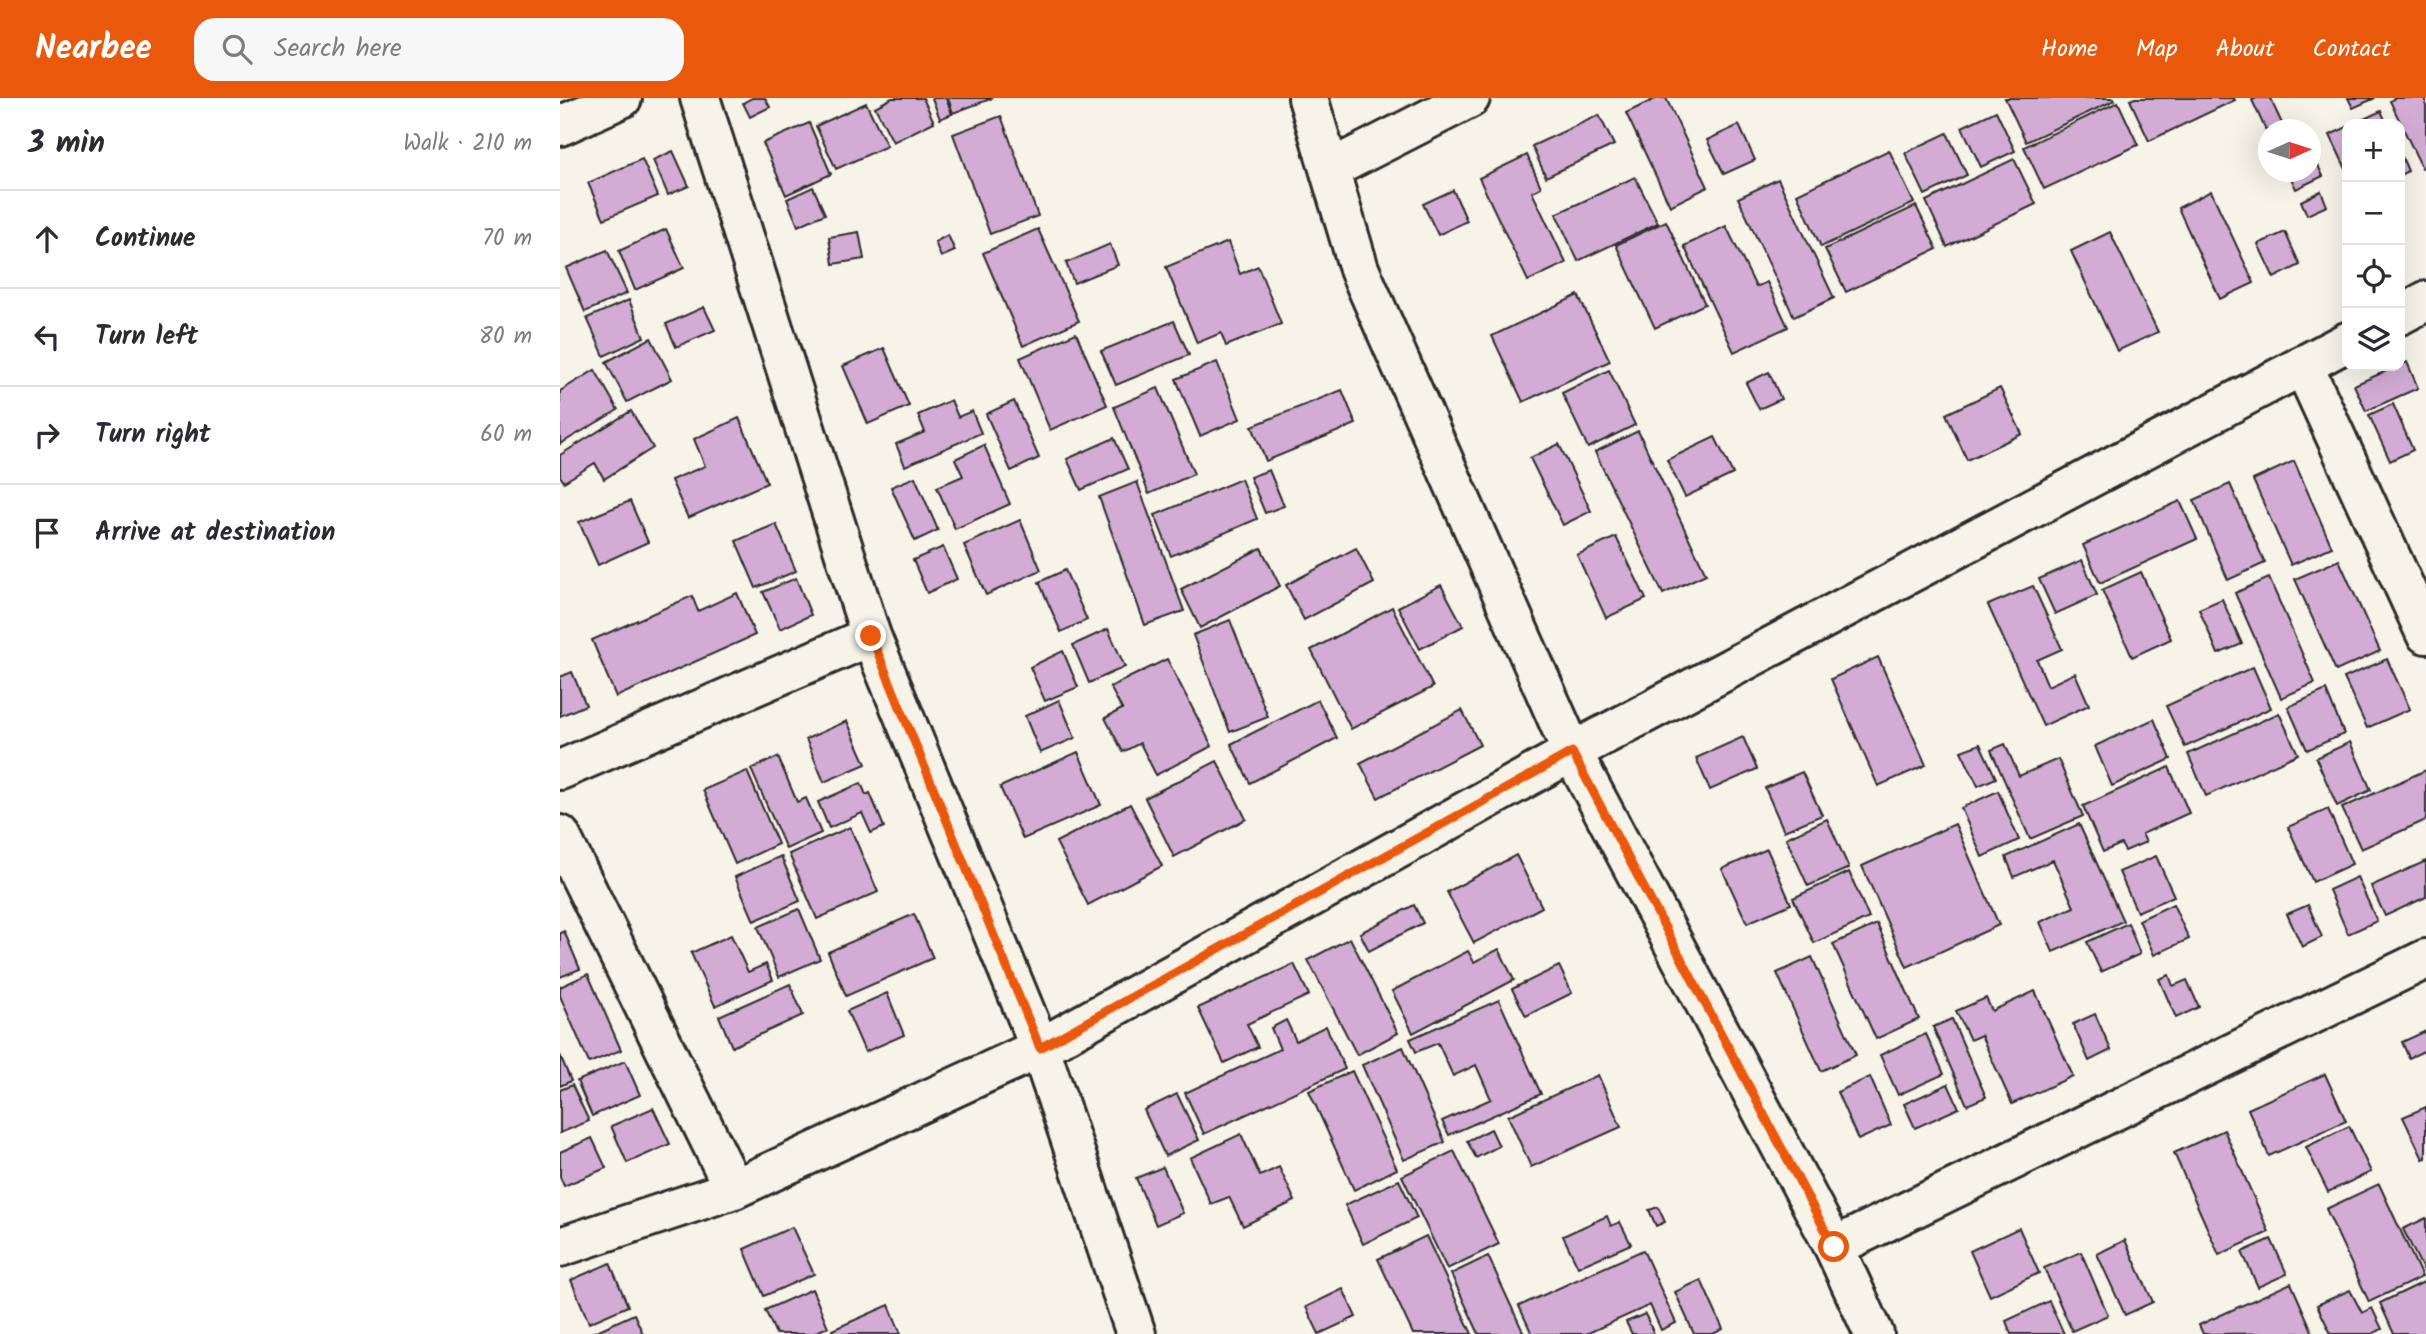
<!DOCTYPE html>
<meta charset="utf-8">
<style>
body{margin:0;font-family:Kalam,sans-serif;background:#f7f7f7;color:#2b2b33}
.controls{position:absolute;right:21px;top:21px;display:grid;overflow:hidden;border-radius:14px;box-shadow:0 7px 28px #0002}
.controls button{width:63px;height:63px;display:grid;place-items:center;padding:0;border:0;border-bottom:2px solid #e1e1e2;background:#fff;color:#2b2b33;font:35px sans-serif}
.compass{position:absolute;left:1698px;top:21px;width:63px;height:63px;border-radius:50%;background:#fff;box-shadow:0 7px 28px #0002;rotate:87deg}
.stop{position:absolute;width:21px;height:21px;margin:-16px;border:5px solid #ea580c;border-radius:50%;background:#fff}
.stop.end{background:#ea580c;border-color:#fff;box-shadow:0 2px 7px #0008}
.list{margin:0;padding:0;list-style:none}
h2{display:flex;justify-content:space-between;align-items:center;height:91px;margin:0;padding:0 28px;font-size:30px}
h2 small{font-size:23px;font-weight:400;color:#7c7c81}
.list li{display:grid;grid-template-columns:46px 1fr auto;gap:21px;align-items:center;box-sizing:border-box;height:98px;padding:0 28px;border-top:2px solid #e1e1e2}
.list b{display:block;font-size:26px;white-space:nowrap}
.list em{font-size:23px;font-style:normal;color:#7c7c81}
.icon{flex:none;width:38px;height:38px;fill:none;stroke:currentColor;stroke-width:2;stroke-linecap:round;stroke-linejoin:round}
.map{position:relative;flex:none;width:1866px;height:1236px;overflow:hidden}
header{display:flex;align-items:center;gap:42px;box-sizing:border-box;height:98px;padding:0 35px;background:#ea580c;color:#fff}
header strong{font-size:33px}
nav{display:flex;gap:38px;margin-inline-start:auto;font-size:24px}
.search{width:490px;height:63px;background:#f7f7f7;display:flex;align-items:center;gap:18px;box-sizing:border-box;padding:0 24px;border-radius:21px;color:#7c7c81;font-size:26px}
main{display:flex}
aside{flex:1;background:#fff}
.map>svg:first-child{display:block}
</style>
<header>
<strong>Nearbee</strong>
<div class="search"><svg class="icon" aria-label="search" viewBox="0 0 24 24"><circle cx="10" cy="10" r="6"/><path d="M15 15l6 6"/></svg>Search here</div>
<nav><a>Home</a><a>Map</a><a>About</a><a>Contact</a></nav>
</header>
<main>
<aside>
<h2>3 min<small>Walk · 210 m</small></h2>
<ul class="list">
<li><svg class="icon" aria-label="ahead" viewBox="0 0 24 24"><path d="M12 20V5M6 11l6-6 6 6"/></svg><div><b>Continue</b></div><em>70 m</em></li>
<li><svg class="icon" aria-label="left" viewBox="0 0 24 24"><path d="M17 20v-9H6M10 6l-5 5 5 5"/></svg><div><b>Turn left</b></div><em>80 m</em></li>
<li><svg class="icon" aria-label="right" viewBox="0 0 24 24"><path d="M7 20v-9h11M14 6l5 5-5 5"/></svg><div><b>Turn right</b></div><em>60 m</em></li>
<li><svg class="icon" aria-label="arrive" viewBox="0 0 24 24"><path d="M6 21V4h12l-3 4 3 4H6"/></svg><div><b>Arrive at destination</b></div></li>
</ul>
</aside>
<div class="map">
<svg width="1866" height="1236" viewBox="0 0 1866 1236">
<rect width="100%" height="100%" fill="#f7f3e8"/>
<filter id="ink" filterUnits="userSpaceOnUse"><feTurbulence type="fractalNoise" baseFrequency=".0143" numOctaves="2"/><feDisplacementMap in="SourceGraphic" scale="14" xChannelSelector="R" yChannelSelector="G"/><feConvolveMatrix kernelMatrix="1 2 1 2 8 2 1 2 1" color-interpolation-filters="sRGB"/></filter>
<g filter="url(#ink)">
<g fill="#d2acd5" stroke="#2b2b2b" stroke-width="2">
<polygon points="192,0 205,0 210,9 190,19 183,5"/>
<polygon points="332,0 363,0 374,24 333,44 315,9"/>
<polygon points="372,0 386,0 392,16 380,21"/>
<polygon points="388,0 433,0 393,15"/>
<polygon points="1097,0 1106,0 1148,89 1110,108 1066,15"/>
<polygon points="1445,0 1554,0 1555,2 1466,44"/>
<polygon points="1575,0 1674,0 1675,2 1589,43 1570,2"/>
<polygon points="1697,0 1710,0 1725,32 1708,32 1708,37 1692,2"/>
<polygon points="1788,0 1815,0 1793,10"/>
<polygon points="1835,0 1866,0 1866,68 1862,70 1830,3"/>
<polygon points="1558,4 1578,47 1484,91 1464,49"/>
<polygon points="306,5 327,48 276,71 256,28"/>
<polygon points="1436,13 1455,53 1421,69 1402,29"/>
<polygon points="1821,13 1827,26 1793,26"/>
<polygon points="1039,17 1054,47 986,79 972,48"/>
<polygon points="441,18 478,118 430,136 393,36"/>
<polygon points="249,25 271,76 226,97 203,45"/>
<polygon points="1179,27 1195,62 1164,76 1147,42"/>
<polygon points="1787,29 1787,73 1770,37"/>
<polygon points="1387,35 1407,77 1365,97 1345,55"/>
<polygon points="1750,51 1763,78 1736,91 1728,74 1750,74"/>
<polygon points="1329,52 1354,105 1261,149 1237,96"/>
<polygon points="113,53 129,88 108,97 93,62"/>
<polygon points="1840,54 1848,73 1840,77"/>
<polygon points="967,57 981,89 972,94 1006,165 968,183 919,80"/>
<polygon points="82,61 98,98 44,121 28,85"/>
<polygon points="1454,61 1476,106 1387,149 1366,103"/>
<polygon points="1075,79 1098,125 1018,163 996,116"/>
<polygon points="1218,81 1274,200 1234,219 1178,100"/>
<polygon points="253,89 265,116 238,128 227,101"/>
<polygon points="893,92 907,123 878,137 863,106"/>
<polygon points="1651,93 1694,185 1660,201 1618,110"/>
<polygon points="1761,93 1767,108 1747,117 1741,103"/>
<polygon points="1356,108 1377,151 1286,194 1265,151"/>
<polygon points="1106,123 1145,206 1095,230 1056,147"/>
<polygon points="1166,128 1196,189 1207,184 1228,229 1174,254 1124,148"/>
<polygon points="106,131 124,170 75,192 59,153"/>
<polygon points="478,131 519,223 463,248 423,155"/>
<polygon points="299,134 304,161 273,166 269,139"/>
<polygon points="1550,134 1598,234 1557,253 1511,153"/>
<polygon points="1725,134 1740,167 1714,180 1698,146"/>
<polygon points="388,137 395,153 381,159 375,144"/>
<polygon points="668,144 680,176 698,168 721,226 666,248 661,235 637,245 606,169"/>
<polygon points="550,146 558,167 514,185 506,165"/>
<polygon points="47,152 67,195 25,214 6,170"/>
<polygon points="1018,197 1050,263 963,304 932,238"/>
<polygon points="69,202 84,239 44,258 27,220"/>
<polygon points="144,209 155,232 116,249 106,226"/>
<polygon points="614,223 629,257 556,287 541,253"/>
<polygon points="516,235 547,307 490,332 460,260"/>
<polygon points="91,240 112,281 67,304 46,264"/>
<polygon points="324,250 349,308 308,326 283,268"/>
<polygon points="657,264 680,321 640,338 616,281"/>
<polygon points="1847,264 1858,290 1806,313 1794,287"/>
<polygon points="35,272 58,312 0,346 0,293"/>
<polygon points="1049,272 1075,327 1028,350 1002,295"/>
<polygon points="1209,274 1221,301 1199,311 1186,285"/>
<polygon points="598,290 634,376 589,396 554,309"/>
<polygon points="1440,290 1462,336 1407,362 1386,316"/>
<polygon points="782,292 796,326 706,363 692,328"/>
<polygon points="391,302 398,319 412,313 421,335 345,368 336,346 365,334 358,317"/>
<polygon points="454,303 479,360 451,373 426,316"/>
<polygon points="1833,306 1853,352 1830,363 1809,317"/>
<polygon points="71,313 93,350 44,381 35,365 4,384 0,378 0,357"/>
<polygon points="179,320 207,385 128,420 111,382 145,368 134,341"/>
<polygon points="1078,333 1146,476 1103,496 1035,354"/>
<polygon points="1155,339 1173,376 1125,399 1107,362"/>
<polygon points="554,340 568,371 521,392 507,361"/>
<polygon points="999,346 1031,413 1003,427 970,360"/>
<polygon points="424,347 450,406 395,431 377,389 403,378 395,361"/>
<polygon points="1734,363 1772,449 1731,467 1693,382"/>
<polygon points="709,372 724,408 705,415 690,379"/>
<polygon points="355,379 378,432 355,443 331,389"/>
<polygon points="681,381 697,421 611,458 595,417"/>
<polygon points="577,384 624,513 585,527 539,399"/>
<polygon points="1670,386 1705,465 1668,482 1634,402"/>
<polygon points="70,403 88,444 38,467 19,424"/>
<polygon points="1620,403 1637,441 1540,485 1523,447"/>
<polygon points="460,422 481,472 426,497 404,447"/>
<polygon points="216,426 236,473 196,490 176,443"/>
<polygon points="1056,439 1086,501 1046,520 1017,457"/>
<polygon points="383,449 397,481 367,495 353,462"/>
<polygon points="701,450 720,488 640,530 621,491"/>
<polygon points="796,450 814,485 744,522 726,487"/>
<polygon points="1522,462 1537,497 1495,516 1479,481"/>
<polygon points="1779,462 1820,553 1776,573 1735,481"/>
<polygon points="505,472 527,522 501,534 479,484"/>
<polygon points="1581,474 1611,541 1572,559 1542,492"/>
<polygon points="236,480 251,517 220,531 203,494"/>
<polygon points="1709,480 1755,585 1721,600 1675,495"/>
<polygon points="881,487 903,528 860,551 838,509"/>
<polygon points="1473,488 1502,551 1477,562 1488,588 1515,575 1529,607 1483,628 1428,507"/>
<polygon points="177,495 195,537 56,599 32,542 132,498 138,513"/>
<polygon points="1662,501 1682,546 1658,556 1639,511"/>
<polygon points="832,509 873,589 791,631 751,552"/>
<polygon points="670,522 708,619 670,634 633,537"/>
<polygon points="548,531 565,569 529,585 513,547"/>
<polygon points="503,553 518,589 485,603 470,569"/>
<polygon points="1318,559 1366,667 1318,688 1271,581"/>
<polygon points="607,561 652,648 596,677 580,645 563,654 545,620 562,611 550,589"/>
<polygon points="1827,561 1850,611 1807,630 1784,580"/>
<polygon points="1693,569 1711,610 1625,649 1606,608"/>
<polygon points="12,574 26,607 0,618 0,579"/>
<polygon points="1766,592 1784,636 1747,652 1728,609"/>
<polygon points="499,602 515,640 480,655 465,618"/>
<polygon points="758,602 777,640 690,685 671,646"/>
<polygon points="902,612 920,647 818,700 800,665"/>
<polygon points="1719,615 1738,656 1646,698 1628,656"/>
<polygon points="1594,621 1611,661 1552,688 1535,648"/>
<polygon points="287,623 306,666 264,684 246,641"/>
<polygon points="1183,639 1197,671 1150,692 1136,660"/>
<polygon points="1790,644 1811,692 1777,708 1756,660"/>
<polygon points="1420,646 1436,680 1418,688 1401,653"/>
<polygon points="1445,646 1459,678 1498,661 1523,718 1470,741 1431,652"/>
<polygon points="518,654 541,707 463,741 440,689"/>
<polygon points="218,659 237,704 246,700 261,735 226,751 191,671"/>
<polygon points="657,663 686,721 614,759 585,700"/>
<polygon points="1609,669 1629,715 1582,736 1586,744 1565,753 1561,746 1543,754 1523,708"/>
<polygon points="1866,672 1866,722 1801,751 1782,710"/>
<polygon points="187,673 218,746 175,766 143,692"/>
<polygon points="1242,674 1262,717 1224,733 1205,690"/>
<polygon points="301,685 306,697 310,695 324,729 311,735 302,715 269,730 258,704"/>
<polygon points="1438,693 1459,742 1422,759 1401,710"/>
<polygon points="570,706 602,768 528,807 496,744"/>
<polygon points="1768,711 1792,766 1753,784 1728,729"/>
<polygon points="1267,721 1289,770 1248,788 1226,740"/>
<polygon points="1395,726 1439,827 1347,869 1302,768"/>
<polygon points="1519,726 1563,823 1493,854 1480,824 1514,809 1493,762 1454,779 1446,759"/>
<polygon points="290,729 318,794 257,821 229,756"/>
<polygon points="1207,751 1231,806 1187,825 1162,771"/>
<polygon points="956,757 982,809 914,845 887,794"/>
<polygon points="221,758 240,803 194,823 175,779"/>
<polygon points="1596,758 1614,798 1577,814 1559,774"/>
<polygon points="1866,763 1866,799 1825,818 1811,788"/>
<polygon points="1289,774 1309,820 1254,845 1233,800"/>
<polygon points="1797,779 1817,823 1788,836 1769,792"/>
<polygon points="1613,806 1629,841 1594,857 1579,822"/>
<polygon points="854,807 863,825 809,853 800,835"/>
<polygon points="1748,807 1762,839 1742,849 1727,816"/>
<polygon points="239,811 260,861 219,879 198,829"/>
<polygon points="354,816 373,860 286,898 268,854"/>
<polygon points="1568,825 1580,856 1541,874 1527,844"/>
<polygon points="1317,826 1359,921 1316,941 1273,846"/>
<polygon points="4,833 20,871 0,879 0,835"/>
<polygon points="171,837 188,874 206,866 213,882 155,908 131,855"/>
<polygon points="790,840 838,935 797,957 748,862"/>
<polygon points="939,851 954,882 853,935 832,893 908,853 914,864"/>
<polygon points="1252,859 1296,957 1261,973 1217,875"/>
<polygon points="734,866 749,897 687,926 698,949 664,965 638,910"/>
<polygon points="999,868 1012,895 966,918 952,891"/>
<polygon points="28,876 61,952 29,965 0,898 0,889"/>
<polygon points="1609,877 1613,888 1627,882 1639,909 1616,920 1599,881"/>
<polygon points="230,886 243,917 172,949 159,918"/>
<polygon points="1475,893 1513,978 1452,1006 1421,937 1410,942 1396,913 1426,900 1432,913"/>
<polygon points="327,895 344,937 305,954 287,913"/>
<polygon points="939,902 981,996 889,1037 882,1023 931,1001 916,967 893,978 878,945 856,954 850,941"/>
<polygon points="1535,916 1551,952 1529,963 1513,926"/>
<polygon points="1392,921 1426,999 1407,1007 1373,929"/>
<polygon points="726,922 736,943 766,928 785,971 644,1036 625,995 720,951 711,930"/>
<polygon points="1866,933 1866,952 1849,960 1842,944"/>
<polygon points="1366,936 1384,976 1338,997 1320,957"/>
<polygon points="843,949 885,1044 844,1062 802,967"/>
<polygon points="0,957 11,983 0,988"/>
<polygon points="65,963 80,997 32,1018 17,983"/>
<polygon points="792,973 837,1071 794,1092 749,993"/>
<polygon points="1765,976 1786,1023 1709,1058 1688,1011"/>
<polygon points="1038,977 1061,1029 971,1069 948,1018"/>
<polygon points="1310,979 1331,1027 1298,1042 1277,994"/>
<polygon points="1388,986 1399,1010 1355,1030 1344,1006"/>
<polygon points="12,987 29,1023 0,1035 0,992"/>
<polygon points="617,996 639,1042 605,1058 584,1012"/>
<polygon points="1866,1009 1866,1060 1863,1061 1843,1019"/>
<polygon points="93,1010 110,1046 67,1065 51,1028"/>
<polygon points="1789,1028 1811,1074 1768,1094 1746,1049"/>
<polygon points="931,1031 939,1048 916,1060 907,1043"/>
<polygon points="1664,1032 1709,1134 1659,1157 1614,1055"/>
<polygon points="681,1036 700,1078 719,1069 735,1103 683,1128 669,1099 651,1106 630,1060"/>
<polygon points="32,1040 46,1070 4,1088 0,1079 0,1054"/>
<polygon points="894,1053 939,1146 887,1171 842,1078"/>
<polygon points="603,1069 623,1115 596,1127 576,1080"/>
<polygon points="839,1082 857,1120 803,1146 785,1107"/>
<polygon points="1819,1086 1862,1179 1809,1204 1766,1111"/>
<polygon points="1098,1109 1105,1124 1096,1128 1089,1112"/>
<polygon points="1047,1118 1051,1128 1060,1124 1071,1146 1018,1169 1003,1138"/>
<polygon points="1866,1120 1866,1173 1864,1174 1843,1131"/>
<polygon points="232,1129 254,1176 204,1198 184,1151"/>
<polygon points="1459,1130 1479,1175 1430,1198 1410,1153"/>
<polygon points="866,1138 912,1236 853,1236 818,1161"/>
<polygon points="1711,1141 1727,1176 1698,1189 1682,1154"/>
<polygon points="1565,1142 1593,1204 1565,1217 1537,1156"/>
<polygon points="1083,1152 1116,1225 1101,1232 1090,1207 1026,1236 972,1236 959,1208"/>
<polygon points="1521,1154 1548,1217 1512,1233 1484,1170"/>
<polygon points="928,1158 964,1236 919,1236 891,1176"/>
<polygon points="50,1165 68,1208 29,1225 11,1182"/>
<polygon points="1141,1182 1163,1231 1153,1236 1134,1236 1115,1194"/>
<polygon points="1864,1184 1866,1190 1866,1236 1834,1236 1820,1205"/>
<polygon points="1731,1185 1753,1235 1643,1236 1639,1227"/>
<polygon points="252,1191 268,1229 252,1236 216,1236 205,1212"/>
<polygon points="783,1191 796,1219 759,1236 746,1209"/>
<polygon points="1790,1192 1802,1215 1812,1210 1822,1231 1812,1236 1771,1236 1757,1207"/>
<polygon points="1489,1203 1504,1236 1451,1236 1446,1223"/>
<polygon points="329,1207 341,1236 274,1236 272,1232"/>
<polygon points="74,1216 83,1236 30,1236"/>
<polygon points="1085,1216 1094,1236 1072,1236 1066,1224"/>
</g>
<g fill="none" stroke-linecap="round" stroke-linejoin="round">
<g stroke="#2b2b2b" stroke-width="44">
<g id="minor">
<polyline points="140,0 311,538 480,950 576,1236"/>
<polyline points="748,0 799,171 1012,654 1274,1149 1314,1236"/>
<polyline points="0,28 62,0"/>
<polyline points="771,71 910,0"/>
<polyline points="1840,217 1866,203"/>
<polyline points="1743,267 1866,536"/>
<polyline points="0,672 311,538"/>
<polyline points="0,737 174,1091"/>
<polyline points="0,1149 174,1091 480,950 1012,654 1787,244"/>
<polyline points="1274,1149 1866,861"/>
</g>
</g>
<use href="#minor" stroke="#f7f3e8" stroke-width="38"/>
</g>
</g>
<g fill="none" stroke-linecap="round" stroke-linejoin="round" filter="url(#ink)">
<polyline stroke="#ea580c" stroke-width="9" points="311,538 480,950 1012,654 1274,1149"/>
</g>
</svg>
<div class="controls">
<button>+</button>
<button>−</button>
<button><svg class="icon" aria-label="locate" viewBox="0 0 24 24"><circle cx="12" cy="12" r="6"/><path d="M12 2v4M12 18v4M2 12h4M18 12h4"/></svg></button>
<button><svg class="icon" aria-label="layers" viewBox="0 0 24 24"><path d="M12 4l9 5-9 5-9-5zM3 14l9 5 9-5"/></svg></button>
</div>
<svg class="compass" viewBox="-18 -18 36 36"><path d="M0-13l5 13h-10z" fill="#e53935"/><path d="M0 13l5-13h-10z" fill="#7c7c81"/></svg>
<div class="stop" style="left:1274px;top:1149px"></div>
<div class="stop end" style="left:311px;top:538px"></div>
</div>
</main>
